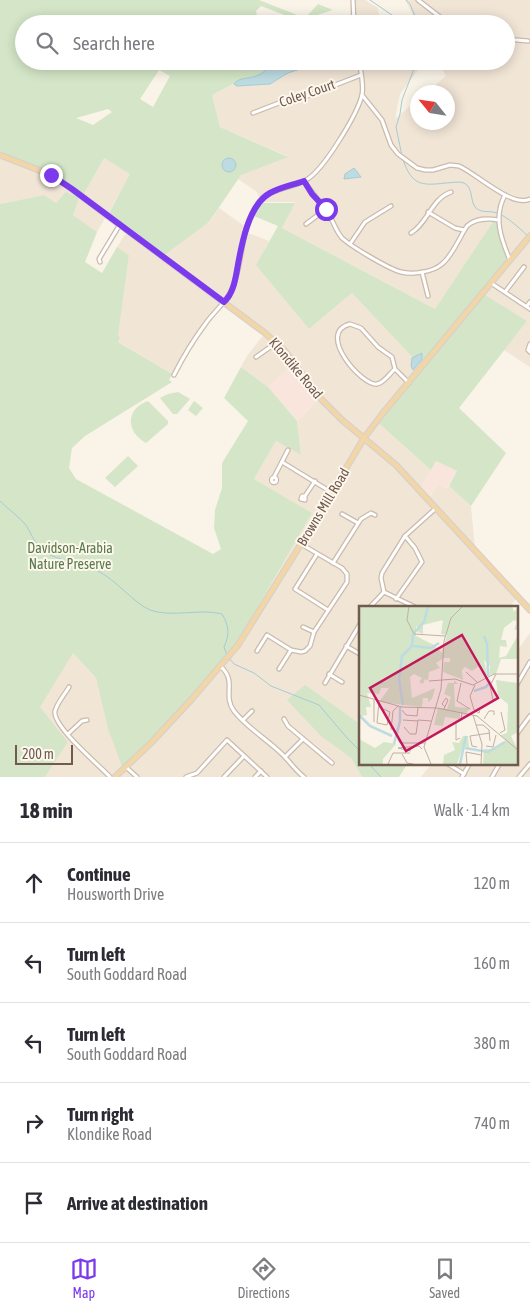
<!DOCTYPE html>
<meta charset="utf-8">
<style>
body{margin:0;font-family:"Asap Condensed",sans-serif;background:#f2f2f3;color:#2b2b33}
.compass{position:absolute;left:410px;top:85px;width:45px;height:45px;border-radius:50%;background:#fff;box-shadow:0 2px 12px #0003;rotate:300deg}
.scale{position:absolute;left:15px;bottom:12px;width:58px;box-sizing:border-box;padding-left:5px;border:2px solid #715b4e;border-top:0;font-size:14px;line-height:18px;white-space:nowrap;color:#715b4e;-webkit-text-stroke:4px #fdf7ed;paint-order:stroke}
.stop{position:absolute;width:15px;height:15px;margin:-11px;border:4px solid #7c3aed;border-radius:50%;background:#fff}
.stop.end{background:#7c3aed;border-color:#fff;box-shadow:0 1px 5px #0008}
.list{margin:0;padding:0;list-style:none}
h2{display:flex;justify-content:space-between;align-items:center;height:65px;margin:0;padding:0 20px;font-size:21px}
h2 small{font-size:16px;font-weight:400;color:#7c7c81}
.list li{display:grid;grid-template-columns:32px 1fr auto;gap:15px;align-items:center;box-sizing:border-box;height:80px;padding:0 20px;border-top:1px solid #e1e1e2}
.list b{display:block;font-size:19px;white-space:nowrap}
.list p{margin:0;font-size:16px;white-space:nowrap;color:#7c7c81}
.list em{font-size:16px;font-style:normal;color:#7c7c81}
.icon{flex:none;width:28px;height:28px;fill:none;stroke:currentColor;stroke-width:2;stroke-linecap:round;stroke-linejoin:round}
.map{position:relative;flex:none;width:530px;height:777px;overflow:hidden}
.search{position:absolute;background:#fff;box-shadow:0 2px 12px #0003;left:15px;right:15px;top:15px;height:55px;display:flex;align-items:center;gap:12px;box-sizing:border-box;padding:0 18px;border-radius:28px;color:#7c7c81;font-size:19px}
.sheet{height:465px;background:#fff}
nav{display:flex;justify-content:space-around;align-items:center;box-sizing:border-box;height:70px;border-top:1px solid #e1e1e2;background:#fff;font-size:14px;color:#7c7c81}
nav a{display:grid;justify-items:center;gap:2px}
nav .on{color:#7c3aed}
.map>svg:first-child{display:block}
</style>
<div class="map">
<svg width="530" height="777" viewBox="0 0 530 777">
<rect width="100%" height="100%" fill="#faf3e7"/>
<g fill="#f1e5d6">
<polygon points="354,0 365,0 378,8 380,24 354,24"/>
<polygon points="405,0 530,0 530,367 504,350 527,321 479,292 508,261 501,242 497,217 435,309 282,228 295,202 261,202 257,192 238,179 241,175 287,156 220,127 212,95 244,79 260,85 276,81 308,61 419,61 421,66 400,94 395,119 417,100 418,122 448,122 448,92 427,92 446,76 438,61 506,61 506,24 418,24"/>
<polygon points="0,154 104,158 131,174 97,232 44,195 0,204"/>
<polygon points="219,208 247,228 248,233 269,241 257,265 309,329 352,293 421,365 375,420 431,470 419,491 428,499 438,484 447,489 449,486 471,506 475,548 517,597 510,607 360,607 360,724 305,686 322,737 351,758 362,777 45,777 68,742 38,705 71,651 96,678 108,728 230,655 312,513 254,479 276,441 301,455 297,421 319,400 288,369 268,387 241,367 247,356 265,333 223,301 205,324 172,374 117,341 129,255 117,247 128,230 209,223"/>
<polygon points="530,633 530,777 421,777 432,763 516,763 516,652"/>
</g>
<g fill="#f9e5dc">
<polygon points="294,363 319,400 297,421 268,387"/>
<polygon points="436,461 457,471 447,489 438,484 427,499 419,491"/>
</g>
<g fill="#d4e6c7" fill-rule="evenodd">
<path d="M0,0H259L305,18L318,4L333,10L314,16L308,24L261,6L256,11L259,24H24V61H268L270,68L261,75L243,79L212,95L220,127L288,157L241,175L209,222L163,256L108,215L130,174L104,158L83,195L43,172L0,154ZM159,70L170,76L153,107L140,99ZM108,109L112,112L93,125L76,118Z"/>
<polygon points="66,192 79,198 73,215 97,232 85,262 102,273 117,247 129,255 118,336 120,337 118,342 172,374 169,380 172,382 85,436 72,448 69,468 76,479 213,554 221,549 214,528 215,510 222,488 222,463 248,421 224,398 241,367 268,387 297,421 301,455 276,441 254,479 312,513 230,655 197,692 123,769 108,729 96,678 73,653 40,707 68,742 45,777 0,777 0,204 44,195 56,203"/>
<polygon points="261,203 295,203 282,228 435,309 497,216 501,242 508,261 480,292 527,321 459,408 506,453 471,506 449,486 457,471 436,461 431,470 375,420 420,365 352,293 309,329 256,265 278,226 254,216"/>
<polygon points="178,392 190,399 177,414 173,414 160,398 168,394"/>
<path d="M148,401L168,421V424L146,443C126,432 125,409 148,401Z"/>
<polygon points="194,401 203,408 196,416 188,410"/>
<polygon points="128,456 138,466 115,487 105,478"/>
<polygon points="305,685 360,724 360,763 408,763 399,777 362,777 351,758 322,737 287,700"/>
</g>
<g fill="#bddce2" stroke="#a5cbd3">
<path d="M280,61H315L303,68L288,73L270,84L237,86L234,84C239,77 249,79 256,76C265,73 271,64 280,61Z"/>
<circle cx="229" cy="165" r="7"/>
<polygon points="354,168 361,177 344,179 345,174"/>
<polygon points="422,353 422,359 413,370 411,366 412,358"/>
</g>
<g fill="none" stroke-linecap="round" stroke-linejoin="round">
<g stroke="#a5cbd3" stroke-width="1">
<polyline points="370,0 405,24"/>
<polyline points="406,0 410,4 418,24"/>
<polyline points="402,156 396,127 400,114 402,100 417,61"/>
<path d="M403,160C412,185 421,186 445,183C451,183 458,181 464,183C473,187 470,200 475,207C481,214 489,210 497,213C508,217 519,228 528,236"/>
<path d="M0,501C6,507 21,519 25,524C31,532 34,543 42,550C52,559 84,564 98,571C116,580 135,604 150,610C172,618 200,608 222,614C229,626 230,634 224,647L227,655"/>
<polyline points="229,658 234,664 254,673 271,686 319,705 348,739 360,751"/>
<polyline points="368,763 381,777"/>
</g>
<g stroke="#cbbbae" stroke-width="5.5">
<g id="minor">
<polyline points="353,0 354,24"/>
<polyline points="418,0 449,24"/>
<polyline points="506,39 528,41"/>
<path d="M362,95L382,120L391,145L398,154L417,168L425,170H433L450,165L459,166C477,174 512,208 530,199"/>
<polyline points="253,113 284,101 302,98 361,75"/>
<path d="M304,181C311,192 320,201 327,211C333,220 335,230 342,238C352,247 389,269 401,272C413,275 433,272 442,264C453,255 459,238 467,226C476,218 487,218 499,220"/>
<path d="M505,195C493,217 501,239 510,260"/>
<polyline points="428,212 455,228 464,230"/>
<polyline points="306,224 326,209"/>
<path d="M411,233C428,223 431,199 451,192"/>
<polyline points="350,244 365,222 391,206"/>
<polyline points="100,262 99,259 119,226"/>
<polyline points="422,272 428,296"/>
<polyline points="491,283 530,309"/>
<polyline points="505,292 524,267"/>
<polyline points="527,306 530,302"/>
<polyline points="530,344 528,350 530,352"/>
<polyline points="256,357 276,343"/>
<path d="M395,369C389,374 384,383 377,384C363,387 315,333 350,324L361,328L378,347L392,357L395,369L409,383"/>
<path d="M174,375C183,357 194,339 206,323C213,313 224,304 230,293C244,266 239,229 258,203C270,188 290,189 306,180C323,171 357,115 362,95C364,85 361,72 359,61"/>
<polyline points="282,462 331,492"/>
<polyline points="274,477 288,450"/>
<circle cx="274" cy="480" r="2.5"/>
<polyline points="305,496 302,496 301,499 305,500 305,496 315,481"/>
<polyline points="342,514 358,523"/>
<polyline points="317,554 295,589 328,610"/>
<polyline points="333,563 361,519 371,513 375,515"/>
<polyline points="396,599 422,562 415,548 405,536"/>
<polyline points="370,607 384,592"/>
<polyline points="415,607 384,592 381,578 382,573 405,536 435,509"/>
<polyline points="303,627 314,632"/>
<polyline points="346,646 360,654"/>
<polyline points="257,651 267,635 291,650 301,652 305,651 310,646 314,632 347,582 347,574 342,568 301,544"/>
<path d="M220,666C238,681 222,695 234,711C246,727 268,740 283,755C290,762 296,771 304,777"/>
<polyline points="279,669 291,650"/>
<polyline points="329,674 342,682"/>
<polyline points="325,683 360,624"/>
<polyline points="516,686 530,662"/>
<path d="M69,687C65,694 57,703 55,711C52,726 99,765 110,777"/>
<polyline points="284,719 288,726 332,763"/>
<polyline points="243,720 252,711"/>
<polyline points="68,734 82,721 87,720"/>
<polyline points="516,735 530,716"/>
<polyline points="285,757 303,739"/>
<polyline points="448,764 464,774"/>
<polyline points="126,767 137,777"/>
<polyline points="186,777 197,773 227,740 267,777"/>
<polyline points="224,777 244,756"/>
<polyline points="255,777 261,771"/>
<polyline points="462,777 470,763"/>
<polyline points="492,777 500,763"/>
<polyline points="519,777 530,764"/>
</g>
</g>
<g stroke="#d7d1cd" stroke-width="7">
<g id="major">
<polyline points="0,155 41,171 61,181 265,333 285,351 322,400 342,420 396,465 530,610"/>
<polyline points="115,777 151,743 191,700 238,645 301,544 364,438 383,413 530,236"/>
</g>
</g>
<use href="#minor" stroke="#fff" stroke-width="3"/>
<use href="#major" stroke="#f2d6a6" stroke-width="4.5"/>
</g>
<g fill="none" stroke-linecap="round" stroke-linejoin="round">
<path stroke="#7c3aed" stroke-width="6" d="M51,175L72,189L224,302C233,294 235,281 237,270C241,247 248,205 270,193C281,187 293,185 304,181L312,194L326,209"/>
</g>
<g text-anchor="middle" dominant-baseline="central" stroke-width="4" stroke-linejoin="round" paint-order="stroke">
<g font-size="14" fill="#715b4e" stroke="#fdf7ed">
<text transform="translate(307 93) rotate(-19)">Coley Court</text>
<text transform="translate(296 368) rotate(50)">Klondike Road</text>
<text transform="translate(323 507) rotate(-59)">Browns Mill Road</text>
</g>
<g font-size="14" fill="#587b4a" stroke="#fdf7ed">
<text x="70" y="548">Davidson-Arabia<tspan x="70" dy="16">Nature Preserve</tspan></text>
</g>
</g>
<g transform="translate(359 606)">
<rect width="159" height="159" fill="#faf3e7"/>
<path d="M0,0H153L155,6L159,1V23L155,24L158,16L155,14L145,22L142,34H147L148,41L141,40L140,52L147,50L158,31L159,53H142L137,68L130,69L131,60L125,54L128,70L121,60L124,69L120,60L113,65L106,61L103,64L104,74L84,66L85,56H91V52H85L77,57L81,62L70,66L69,75L66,73L64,78L60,76L63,72L55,68L51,71L53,92L76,82L73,93L69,96V92H64L63,101L20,96L30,82H22L20,88L8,87L12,101H7L8,109L2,110ZM84,14L82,28L88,29L83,47L75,39L57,30V19L59,26L64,28V19ZM95,74L99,78H95L96,101L111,102L107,107L101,106V113L86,111L84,120L75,119L79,102L88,103L92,91L85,88L89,77H95ZM137,74L159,77V126L152,130L159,144V158H124L125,143H133L147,134L142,129L148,127L149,98L139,90ZM104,130H109L110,142L106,140L103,143L98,158H84L85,149L96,144L93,136L100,137ZM0,133L16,142L25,136L37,138L24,153V158H0Z" fill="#d4e6c7" fill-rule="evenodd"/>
<path fill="none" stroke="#bddce2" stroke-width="2.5" d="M55,27L65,16L69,0M125,30L128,38L129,70M54,40L72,42L80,37M115,85L127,81L132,75M44,99L40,73L43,50L53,40L54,28M0,109L11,120L33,130M35,138L41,115V101M106,142L129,146L146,136M101,158L107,130"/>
<path fill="none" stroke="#bfb1a5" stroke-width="1" d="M50,0L48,14L55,28L86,30M107,66L119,77M70,75L96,73L114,79L135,68H159M102,77L98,95L111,103M116,79L111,90L115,104L120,107L121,104M0,89L43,101L78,102L118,110L159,144M134,94L131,80L137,68M20,101L31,106L28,119L18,117L20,96M85,103L89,94L87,92L83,98L86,101M43,104L47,109L58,110L59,102M114,109L123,138L122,158M125,113L130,105H135V109M44,114L59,115M15,116V94M117,119H124L130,124L131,135M45,121L51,128H57L59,114L72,115M32,124L34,105L39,100M141,127L146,124L142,106M101,132L97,134V116L102,114L103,106M39,133L41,137H66M127,140L134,141L137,129M118,141L113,140L111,130L131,127M52,145L39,142L60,140L63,143M43,148L48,157L54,158M29,158L34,147H51M72,158L65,141L82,83L85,35L92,12L104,0M108,158L107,146L122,149"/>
<path fill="#c2185b" fill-opacity="0.15" stroke="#c2185b" stroke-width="2.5" d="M103,29L139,92L47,145L11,82Z"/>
<rect width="159" height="159" fill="none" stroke="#715b4e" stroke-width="2.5"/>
</g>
</svg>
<svg class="compass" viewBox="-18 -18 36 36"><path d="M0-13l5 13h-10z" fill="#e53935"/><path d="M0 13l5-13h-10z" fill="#7c7c81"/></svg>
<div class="scale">200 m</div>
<div class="stop" style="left:326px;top:209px"></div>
<div class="stop end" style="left:51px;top:175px"></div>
<div class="search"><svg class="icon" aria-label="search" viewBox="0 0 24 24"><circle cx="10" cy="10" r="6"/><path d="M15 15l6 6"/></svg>Search here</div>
</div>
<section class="sheet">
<h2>18 min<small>Walk · 1.4 km</small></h2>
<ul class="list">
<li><svg class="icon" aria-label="ahead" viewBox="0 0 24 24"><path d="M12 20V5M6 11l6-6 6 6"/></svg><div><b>Continue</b><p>Housworth Drive</p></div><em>120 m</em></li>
<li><svg class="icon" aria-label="left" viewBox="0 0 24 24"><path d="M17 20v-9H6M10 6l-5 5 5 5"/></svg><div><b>Turn left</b><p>South Goddard Road</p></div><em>160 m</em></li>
<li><svg class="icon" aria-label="left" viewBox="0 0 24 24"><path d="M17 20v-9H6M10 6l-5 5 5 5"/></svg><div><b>Turn left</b><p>South Goddard Road</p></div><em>380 m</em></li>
<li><svg class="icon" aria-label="right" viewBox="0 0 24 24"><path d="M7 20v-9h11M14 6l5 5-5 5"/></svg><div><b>Turn right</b><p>Klondike Road</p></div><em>740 m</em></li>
<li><svg class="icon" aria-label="arrive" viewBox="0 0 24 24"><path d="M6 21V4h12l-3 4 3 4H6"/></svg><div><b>Arrive at destination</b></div></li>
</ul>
</section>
<nav>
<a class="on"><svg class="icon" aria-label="map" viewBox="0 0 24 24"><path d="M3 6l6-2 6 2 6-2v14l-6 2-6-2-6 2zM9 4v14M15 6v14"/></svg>Map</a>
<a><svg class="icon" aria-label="directions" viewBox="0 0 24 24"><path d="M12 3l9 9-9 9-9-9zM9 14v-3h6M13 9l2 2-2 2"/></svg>Directions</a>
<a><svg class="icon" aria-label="saved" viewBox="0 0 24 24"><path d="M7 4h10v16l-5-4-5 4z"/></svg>Saved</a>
</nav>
